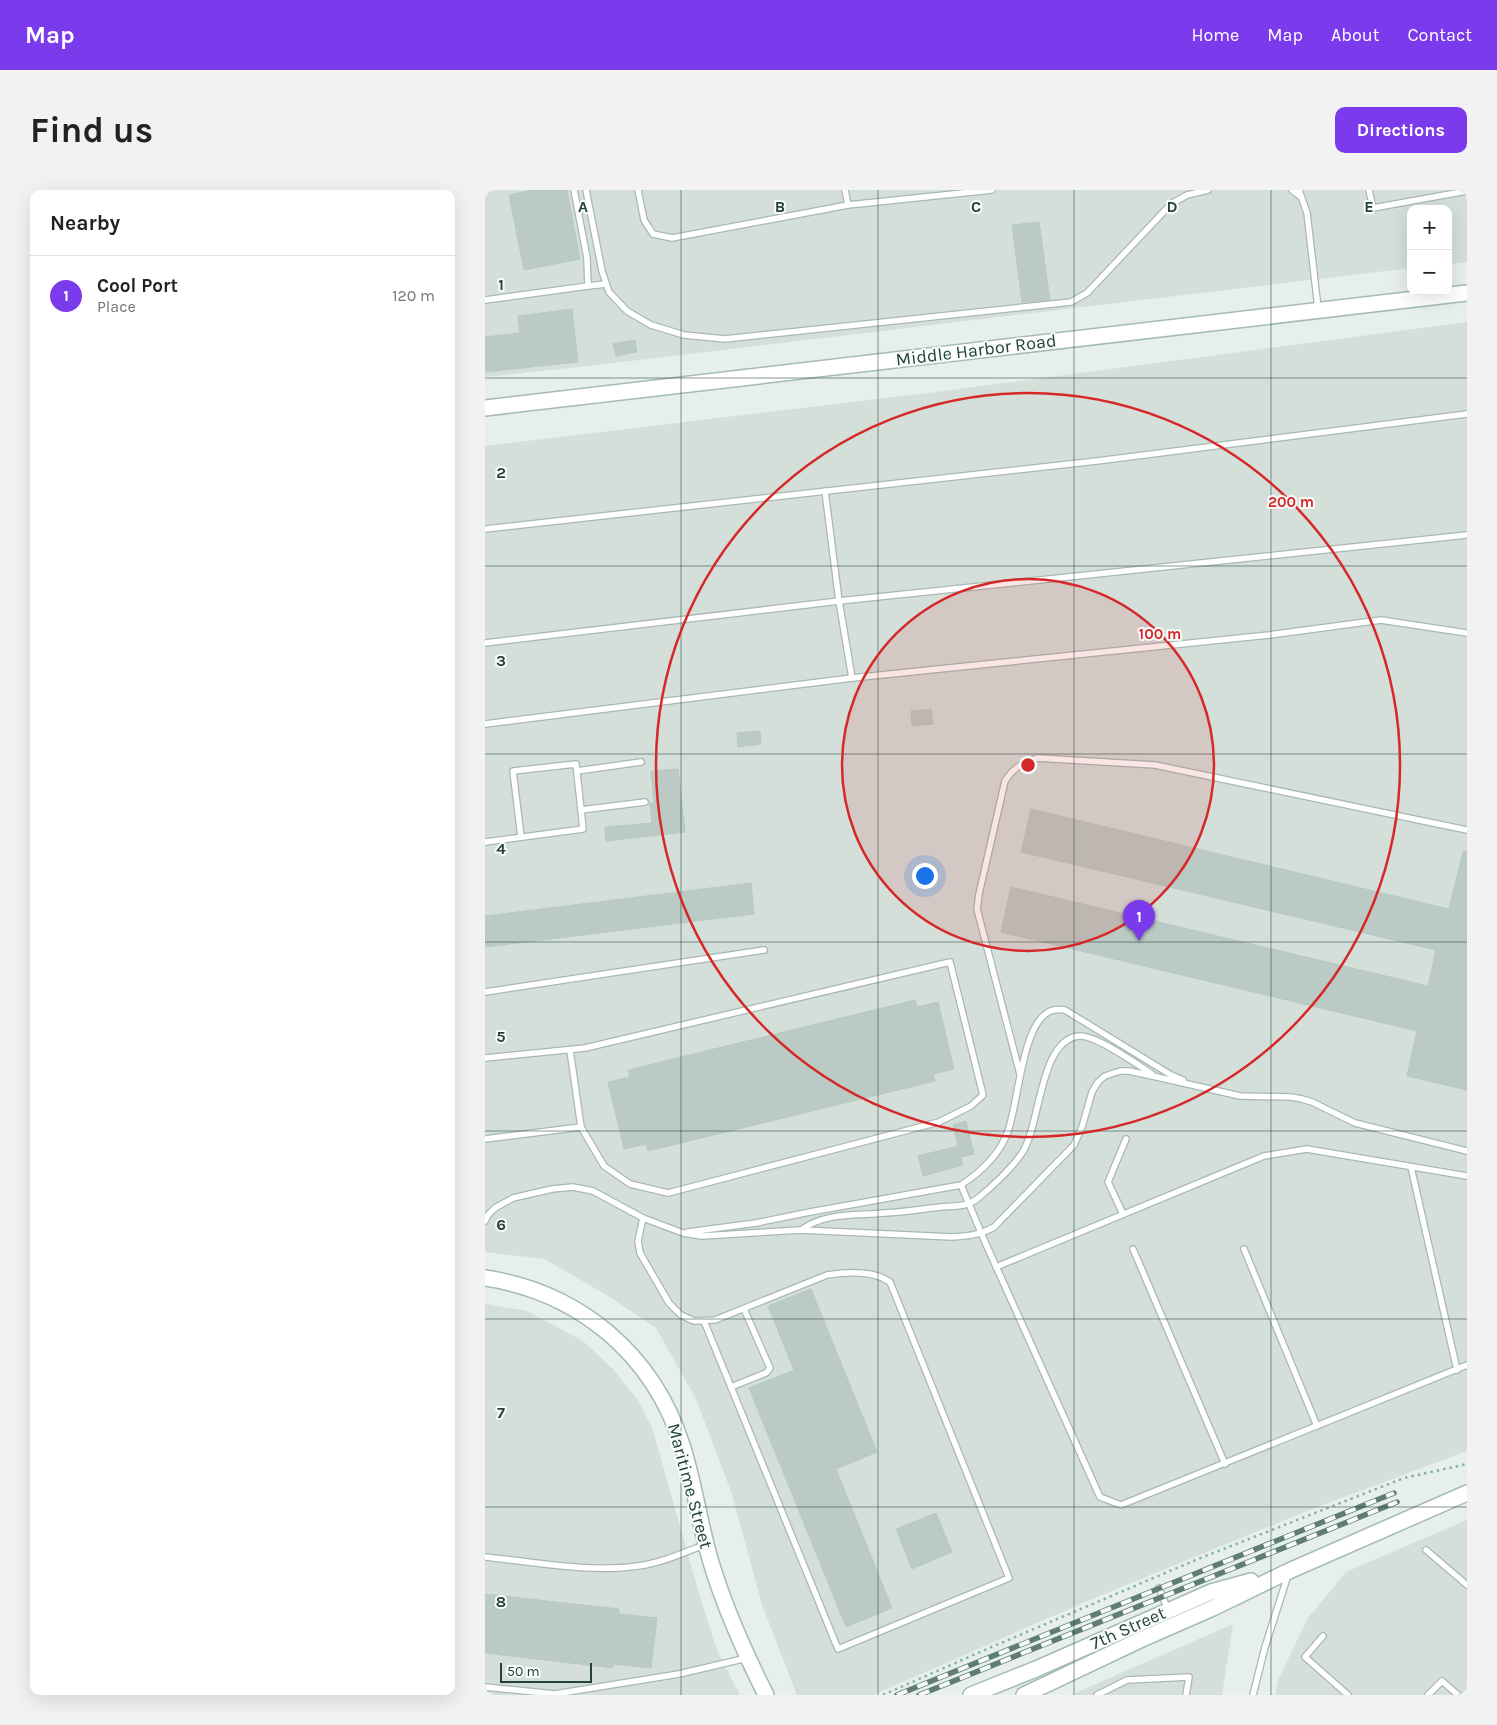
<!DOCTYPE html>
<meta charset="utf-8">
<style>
body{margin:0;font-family:Karla,sans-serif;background:#f2f2f2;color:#222}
.controls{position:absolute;right:15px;top:15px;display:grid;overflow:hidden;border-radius:10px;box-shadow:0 5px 20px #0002}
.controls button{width:45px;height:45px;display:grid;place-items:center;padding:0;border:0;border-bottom:1px solid #e0e0e0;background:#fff;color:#222;font:25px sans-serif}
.scale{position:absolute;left:15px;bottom:12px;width:92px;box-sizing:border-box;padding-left:5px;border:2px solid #24423a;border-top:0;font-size:14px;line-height:18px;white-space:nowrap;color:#24423a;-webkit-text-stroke:4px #f7fbf9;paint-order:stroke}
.you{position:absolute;left:439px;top:685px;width:18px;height:18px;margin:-12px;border:4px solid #fff;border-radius:50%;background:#1a73e8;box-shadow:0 0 0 8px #1a73e833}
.badge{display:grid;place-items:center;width:32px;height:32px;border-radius:50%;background:#7c3aed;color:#fff;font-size:16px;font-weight:700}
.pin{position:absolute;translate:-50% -41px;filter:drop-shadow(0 1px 2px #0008)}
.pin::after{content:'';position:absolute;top:26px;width:18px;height:15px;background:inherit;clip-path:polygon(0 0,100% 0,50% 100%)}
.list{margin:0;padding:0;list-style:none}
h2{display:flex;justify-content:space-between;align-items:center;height:65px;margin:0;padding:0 20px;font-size:21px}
h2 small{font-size:16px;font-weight:400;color:#767676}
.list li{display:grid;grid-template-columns:32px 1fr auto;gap:15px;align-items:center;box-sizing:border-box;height:80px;padding:0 20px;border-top:1px solid #e0e0e0}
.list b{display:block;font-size:19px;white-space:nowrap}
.list p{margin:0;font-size:16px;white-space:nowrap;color:#767676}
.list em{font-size:16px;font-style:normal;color:#767676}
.map{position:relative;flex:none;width:982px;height:1505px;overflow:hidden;border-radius:10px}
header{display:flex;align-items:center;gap:30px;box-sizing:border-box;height:70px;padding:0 25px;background:#7c3aed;color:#fff}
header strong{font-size:24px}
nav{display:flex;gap:28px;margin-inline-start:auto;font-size:18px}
.intro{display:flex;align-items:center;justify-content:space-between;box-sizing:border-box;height:120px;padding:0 30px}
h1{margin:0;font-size:35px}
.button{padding:12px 22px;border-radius:10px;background:#7c3aed;color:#fff;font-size:18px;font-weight:700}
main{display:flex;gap:30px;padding:0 30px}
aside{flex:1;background:#fff;border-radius:10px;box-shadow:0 5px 20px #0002}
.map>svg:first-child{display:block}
</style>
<header>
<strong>Map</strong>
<nav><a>Home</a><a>Map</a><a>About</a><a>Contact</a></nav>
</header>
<div class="intro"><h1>Find us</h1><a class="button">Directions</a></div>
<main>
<aside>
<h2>Nearby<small></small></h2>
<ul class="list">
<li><span class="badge">1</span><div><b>Cool Port</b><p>Place</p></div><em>120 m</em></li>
</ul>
</aside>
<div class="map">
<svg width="982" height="1505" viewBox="0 0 982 1505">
<rect width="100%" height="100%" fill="#e6efeb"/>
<g fill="#d4dfda">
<polygon points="0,0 982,0 982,72 963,74 963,19 926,19 926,78 112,175 0,187"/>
<polygon points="982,132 982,1261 822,1321 600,1412 388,1505 312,1505 277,1415 247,1304 211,1209 171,1138 125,1107 59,1069 0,1062 0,256 451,202"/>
<polygon points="0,1114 42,1121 98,1151 127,1178 152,1209 167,1237 215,1407 232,1460 255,1505 0,1505"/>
<polygon points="982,1330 982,1505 790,1505 794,1488 823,1428 861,1382"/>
<polygon points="748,1434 737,1505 586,1505"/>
</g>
<g fill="#bbcac4" stroke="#b8c9c2">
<polygon points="48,0 82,0 95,69 39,80 24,5"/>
<polygon points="554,32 565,110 537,112 527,35"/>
<polygon points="87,119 93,172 0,182 0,147 35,143 33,126"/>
<polygon points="150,150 152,162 131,166 128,154"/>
<polygon points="446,519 448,534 427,536 426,521"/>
<polygon points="275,541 276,554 253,557 252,543"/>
<polygon points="193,579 200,642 121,651 120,637 167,633 165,613 169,613 166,581"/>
<polygon points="546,619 964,719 978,661 982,661 982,900 922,886 932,841 516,742 526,697 943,796 951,760 536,662"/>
<polygon points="266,693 269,724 0,757 0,726"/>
<polygon points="430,810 432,817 453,812 469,879 448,884 450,891 163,961 161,954 139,959 123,892 145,887 143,880"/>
<polygon points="481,931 489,964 476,967 478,975 438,986 433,966 473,956 468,935"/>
<polygon points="326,1099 392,1262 351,1279 407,1418 361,1437 264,1198 309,1180 283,1116"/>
<polygon points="451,1323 467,1362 427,1379 411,1339"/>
<polygon points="0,1404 134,1419 134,1424 172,1428 166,1478 128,1474 128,1478 0,1463"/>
</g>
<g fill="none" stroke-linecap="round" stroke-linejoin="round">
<g stroke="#a8b8b2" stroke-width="8">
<g id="lane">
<polyline points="101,0 117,81 124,102 142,121 166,135 199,145 240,149 586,112 602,103 686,14 702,5 723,0"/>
<polyline points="153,0 159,30 168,44 187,48 363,15 507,0"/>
<polyline points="360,0 363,15"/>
<polyline points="807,0 816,7"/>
<polyline points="814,0 822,23 833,118"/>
<polyline points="884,0 888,18 982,1"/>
<polyline points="103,96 121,94"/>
<polyline points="0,110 103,96 102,68 89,0"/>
<polyline points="340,301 354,411 367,488"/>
<polyline points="0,339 612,271 982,224"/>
<polyline points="0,453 354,411 982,345"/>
<polyline points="0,534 367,488 784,445 896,430 982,443"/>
<polyline points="92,581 156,572"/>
<polyline points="36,647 28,581 91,574 96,620"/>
<polyline points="0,652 98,639 96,620 160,612"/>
<polyline points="0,802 279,760"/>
<polyline points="0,868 100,858 465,772 498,905 486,916 454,932 183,1003 145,994 119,976 96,937"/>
<path d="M535,884L492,719L494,704L520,591C528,578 537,573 552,568L670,575L982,640"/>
<polyline points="0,949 96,937 85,860"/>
<polyline points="926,977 972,1180"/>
<polyline points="476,995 500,1052 615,1307 636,1315 982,1175"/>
<polyline points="638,1024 623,992 641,949"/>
<path d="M158,1028L153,1051L155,1063L184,1113L196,1125L209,1131L230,1130L342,1085C362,1082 388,1080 405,1092L524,1388L353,1459L219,1131"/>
<path d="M0,1031L3,1025L10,1018L28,1008L67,999L88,997L108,1001L158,1028L198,1043L217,1046L316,1040L467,1047C483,1046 495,1045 509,1037L589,955L597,937L607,902L613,892L620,886L635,881H644L672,887L755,906L806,907L817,909L827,912L870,933L982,961"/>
<path d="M316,1040C341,1022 371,1026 400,1023C419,1022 438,1019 456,1017C469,1016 482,1017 492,1009C507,997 527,978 537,963C556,935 554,850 594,846C610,844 653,875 667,884"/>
<path d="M203,1042L271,1033L325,1022L476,995C496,982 515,964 523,941C533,914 537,838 562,823C567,819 573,819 580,820L686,885L698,890"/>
<polyline points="648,1059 740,1274"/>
<polyline points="759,1059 832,1236"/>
<polyline points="511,1077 779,966 822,959 982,986"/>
<polyline points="246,1197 281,1183 285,1178 259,1119"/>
<polyline points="941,1360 982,1395"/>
<path d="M0,1367C50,1372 103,1383 153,1376C176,1373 198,1363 219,1355"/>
<polyline points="674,1398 683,1420"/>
<polyline points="838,1446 820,1467 863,1505"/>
<polyline points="0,1497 70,1504 194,1484 262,1468"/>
<polyline points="612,1505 642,1490 704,1487 701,1505"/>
<polyline points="768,1505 780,1457 803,1385"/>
<polyline points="943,1505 957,1491 973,1505"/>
</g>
</g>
<g stroke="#a4bbb3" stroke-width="18">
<g id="secondary">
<polyline points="0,218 982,103"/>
<path d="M0,1088C94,1102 168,1164 197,1255C209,1292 214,1331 225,1369C239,1417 259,1461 281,1505"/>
<polyline points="486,1505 551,1479 726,1402 766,1391"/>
<polyline points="539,1505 657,1449 728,1418 804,1381 982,1303"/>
</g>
</g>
<polyline stroke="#86b3a5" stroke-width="2.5" stroke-dasharray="2.5 4" stroke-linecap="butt" points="398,1505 495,1462 713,1369 919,1288 982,1274"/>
<use href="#lane" stroke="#fff" stroke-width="5.5"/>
<use href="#secondary" stroke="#fff" stroke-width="15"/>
<g stroke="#5f7d75" stroke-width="5.5">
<g id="rail">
<polyline points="412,1505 909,1303"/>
<polyline points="434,1505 912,1312"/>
</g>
</g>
<use href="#rail" stroke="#f7fbf9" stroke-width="4" stroke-dasharray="11" stroke-linecap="butt"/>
</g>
<path fill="none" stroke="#24423a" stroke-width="1" stroke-opacity="0.55" d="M196,0V1505M393,0V1505M589,0V1505M786,0V1505M0,188H982M0,376H982M0,564H982M0,752H982M0,941H982M0,1129H982M0,1317H982"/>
<circle cx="543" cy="575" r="186" fill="#d62828" fill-opacity=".12"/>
<g fill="none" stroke="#d62828" stroke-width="2.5">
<circle cx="543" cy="575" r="186"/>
<circle cx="543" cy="575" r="372"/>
</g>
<g text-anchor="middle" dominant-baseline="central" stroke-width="4" stroke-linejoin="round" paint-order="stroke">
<g font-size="18" fill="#24423a" stroke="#f7fbf9">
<text transform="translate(491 160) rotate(-7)">Middle Harbor Road</text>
<text transform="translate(205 1296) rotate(75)">Maritime Street</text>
<text transform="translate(643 1438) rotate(-24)">7th Street</text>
</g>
</g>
<g font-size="16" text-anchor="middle" font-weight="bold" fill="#24423a" stroke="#f7fbf9" stroke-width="4" stroke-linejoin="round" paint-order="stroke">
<text x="98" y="22">A</text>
<text x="295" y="22">B</text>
<text x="491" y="22">C</text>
<text x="687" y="22">D</text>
<text x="884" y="22">E</text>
<text x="16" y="100">1</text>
<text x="16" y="288">2</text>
<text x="16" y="476">3</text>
<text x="16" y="664">4</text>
<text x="16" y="852">5</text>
<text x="16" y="1040">6</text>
<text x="16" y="1228">7</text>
<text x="16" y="1417">8</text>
</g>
<circle cx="543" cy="575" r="8" fill="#d62828" stroke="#f7fbf9" stroke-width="2.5"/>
<g font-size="15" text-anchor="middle" font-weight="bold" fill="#d62828" stroke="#f7fbf9" stroke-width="4" stroke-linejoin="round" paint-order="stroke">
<text x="806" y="317">200 m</text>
<text x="675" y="449">100 m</text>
</g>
</svg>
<div class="controls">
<button>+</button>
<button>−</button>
</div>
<div class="scale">50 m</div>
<div class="you"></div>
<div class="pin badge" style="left:654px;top:751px">1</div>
</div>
</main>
